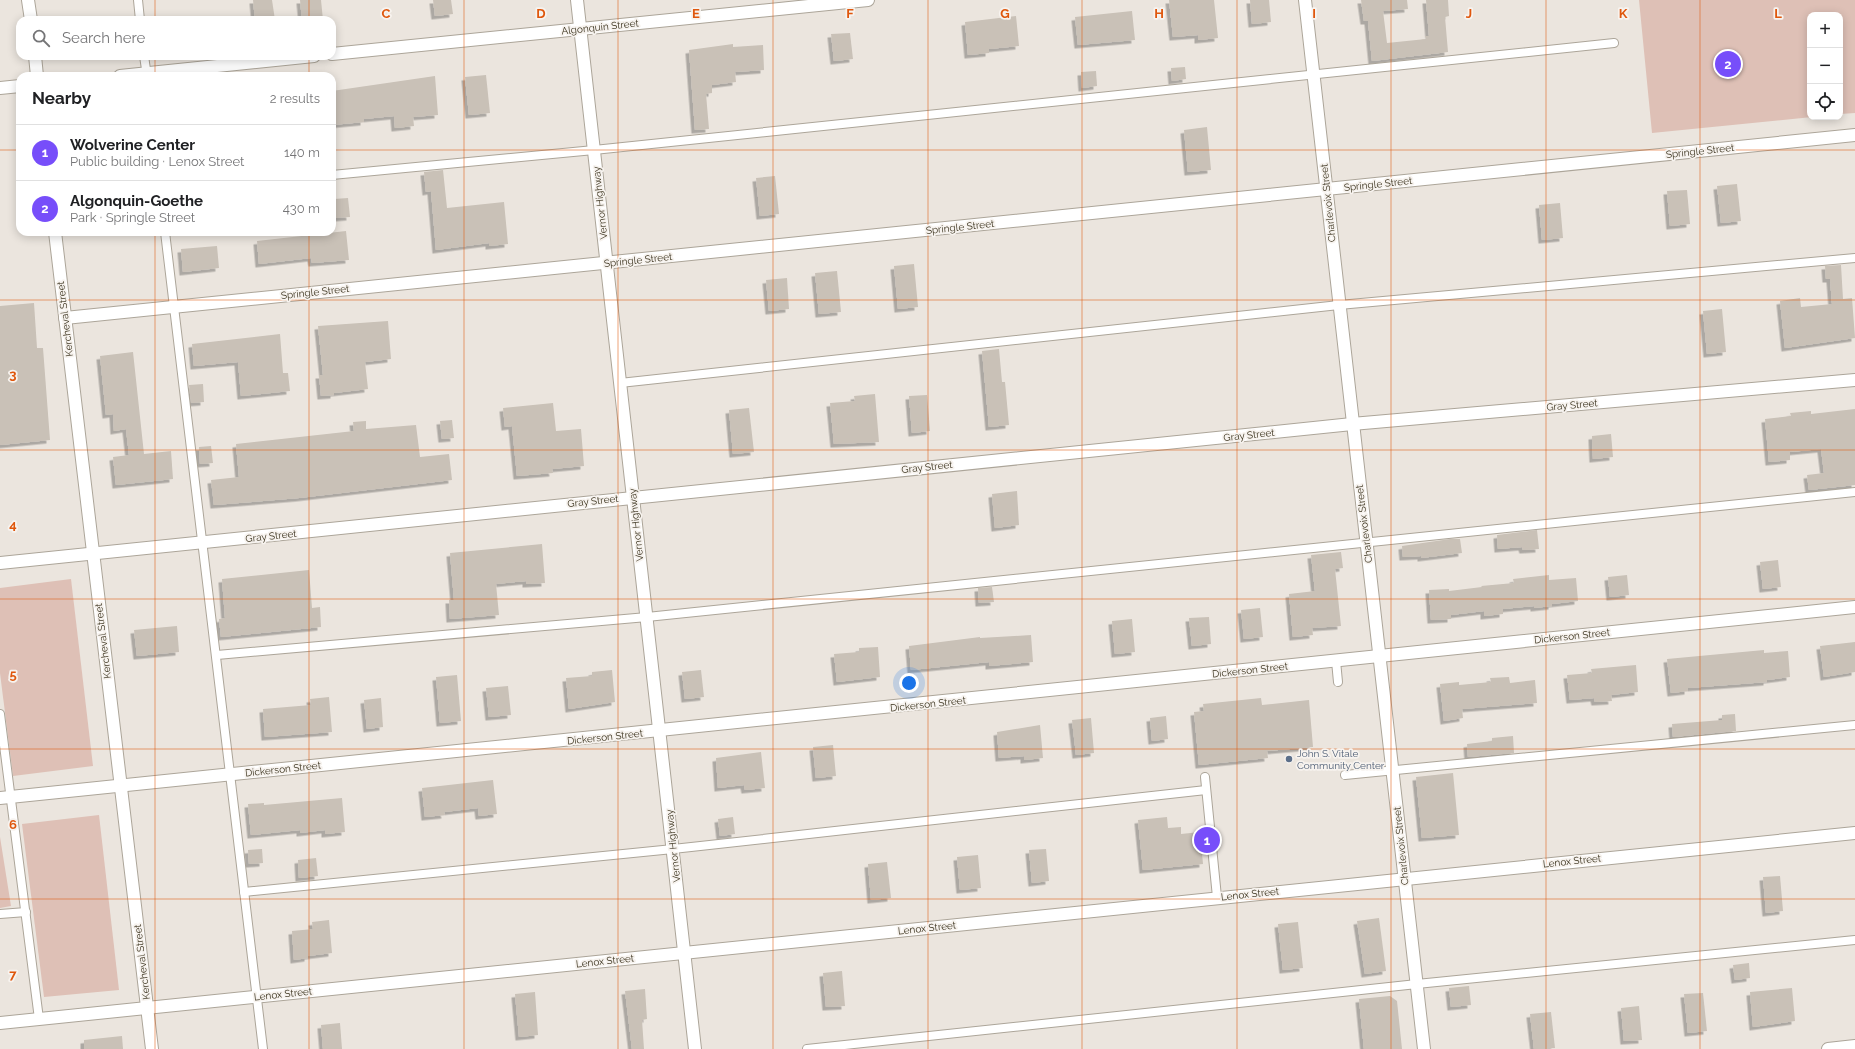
<!DOCTYPE html>
<meta charset="utf-8">
<style>
body{margin:0;font-family:Raleway,sans-serif;background:#f6f6f6;color:#202124}
.controls{position:absolute;right:12px;top:12px;display:grid;overflow:hidden;border-radius:8px;box-shadow:0 2px 10px #0003}
.controls button{width:36px;height:36px;display:grid;place-items:center;padding:0;border:0;border-bottom:1px solid #e0e0e0;background:#fff;color:#202124;font:20px sans-serif}
.you{position:absolute;left:909px;top:683px;width:14px;height:14px;margin:-10px;border:3px solid #fff;border-radius:50%;background:#1a73e8;box-shadow:0 0 0 6px #1a73e833}
.badge{display:grid;place-items:center;width:26px;height:26px;border-radius:50%;background:#774efa;color:#fff;font-size:13px;font-weight:700}
.pin{position:absolute;translate:-50% -50%;border:2px solid #fff;box-shadow:0 1px 4px #0006}
.list{margin:0;padding:0;list-style:none}
h2{display:flex;justify-content:space-between;align-items:center;height:52px;margin:0;padding:0 16px;font-size:17px}
h2 small{font-size:13px;font-weight:400;color:#757577}
.list li{display:grid;grid-template-columns:26px 1fr auto;gap:12px;align-items:center;box-sizing:border-box;height:56px;padding:0 16px;border-top:1px solid #e0e0e0}
.list b{display:block;font-size:15px;white-space:nowrap}
.list p{margin:0;font-size:13px;white-space:nowrap;color:#757577}
.list em{font-size:13px;font-style:normal;color:#757577}
.icon{flex:none;width:22px;height:22px;fill:none;stroke:currentColor;stroke-width:2;stroke-linecap:round;stroke-linejoin:round}
.map{position:relative;flex:none;width:1855px;height:1049px;overflow:hidden}
.search{position:absolute;background:#fff;box-shadow:0 2px 10px #0003;left:16px;top:16px;width:320px;height:44px;display:flex;align-items:center;gap:10px;box-sizing:border-box;padding:0 14px;border-radius:12px;color:#757577;font-size:15px}
.panel{position:absolute;background:#fff;box-shadow:0 2px 10px #0003;left:16px;top:72px;width:320px;height:164px;border-radius:12px}
.map>svg:first-child{display:block}
</style>
<div class="map">
<svg width="1855" height="1049" viewBox="0 0 1855 1049">
<defs>
<filter id="shadow"><feDropShadow dx="-3.5" dy="3.5" stdDeviation="0" flood-color="#0004"/></filter>
</defs>
<rect width="100%" height="100%" fill="#ebe5de"/>
<g fill="#dec0b6">
<polygon points="1639,0 1855,0 1855,113 1840,114 1840,15 1810,15 1810,117 1812,117 1652,133"/>
<polygon points="71,579 93,766 13,776 0,673 0,588"/>
<polygon points="99,815 119,990 44,997 22,824"/>
<polygon points="0,837 11,906 0,908"/>
</g>
<g fill="#c9c1b7" filter="url(#shadow)">
<polygon points="253,0 272,0 275,20 255,20"/>
<polygon points="300,0 321,0 323,20 302,20"/>
<polygon points="433,0 451,0 453,14 435,16"/>
<polygon points="1169,0 1214,0 1218,38 1198,40 1198,35 1173,37"/>
<polygon points="1250,0 1269,0 1271,22 1252,24"/>
<polygon points="1361,0 1407,0 1408,9 1383,11 1387,43 1426,39 1425,36 1429,36 1426,0 1448,0 1449,16 1445,17 1448,52 1372,61 1368,21 1364,21"/>
<polygon points="1132,11 1135,40 1078,45 1075,17"/>
<polygon points="1016,16 1019,46 989,49 989,53 968,55 965,22"/>
<polygon points="850,33 853,59 834,61 831,34"/>
<polygon points="733,44 733,47 763,45 764,70 735,72 736,82 712,85 712,93 706,94 709,129 695,130 689,50"/>
<polygon points="1185,67 1186,79 1172,81 1171,68"/>
<polygon points="1096,71 1097,86 1082,88 1081,72"/>
<polygon points="486,75 490,113 469,115 465,77"/>
<polygon points="435,76 438,115 413,117 414,126 395,128 394,116 364,119 364,122 332,125 332,91"/>
<polygon points="1207,127 1211,170 1188,172 1184,130"/>
<polygon points="443,170 447,208 504,202 508,244 489,246 489,243 436,250 431,191 426,192 424,172"/>
<polygon points="775,176 779,214 760,216 756,178"/>
<polygon points="1737,184 1741,221 1721,223 1717,186"/>
<polygon points="1687,190 1690,224 1670,226 1667,191"/>
<polygon points="348,198 350,217 336,218 334,199"/>
<polygon points="1560,203 1563,238 1542,240 1539,205"/>
<polygon points="346,231 349,260 312,263 311,258 259,264 257,241"/>
<polygon points="217,246 219,268 183,272 181,249"/>
<polygon points="914,264 918,307 898,309 894,266"/>
<polygon points="1841,265 1843,299 1852,298 1855,338 1785,348 1780,301 1800,298 1801,307 1832,304 1830,279 1826,279 1825,266"/>
<polygon points="837,271 841,312 819,314 815,273"/>
<polygon points="787,278 789,309 769,311 766,280"/>
<polygon points="34,303 37,348 43,348 50,440 0,445 0,306"/>
<polygon points="1722,309 1726,352 1707,354 1703,311"/>
<polygon points="388,321 391,359 365,362 368,389 334,393 334,395 321,396 319,375 323,375 318,326"/>
<polygon points="280,334 283,373 288,373 290,391 241,396 238,362 194,366 192,344"/>
<polygon points="999,349 1002,382 1005,382 1009,425 989,427 982,351"/>
<polygon points="133,352 144,454 171,451 173,479 116,485 113,457 129,455 126,429 114,431 113,414 106,415 100,356"/>
<polygon points="203,384 204,402 191,403 189,385"/>
<polygon points="875,394 879,442 834,444 830,403 855,401 854,396"/>
<polygon points="927,395 930,431 912,433 909,396"/>
<polygon points="553,403 556,431 581,429 584,466 552,469 553,473 517,476 512,426 505,427 503,408"/>
<polygon points="749,408 754,452 733,454 729,410"/>
<polygon points="1855,409 1855,485 1809,490 1807,475 1824,473 1821,449 1790,452 1790,460 1769,462 1765,419 1791,416 1790,413 1811,411 1811,414"/>
<polygon points="452,420 454,438 442,439 440,421"/>
<polygon points="366,421 366,429 416,425 420,457 449,454 452,480 299,498 214,505 211,480 239,477 236,444 354,431 353,422"/>
<polygon points="1611,434 1613,457 1593,459 1592,436"/>
<polygon points="211,446 213,463 200,464 199,447"/>
<polygon points="1017,491 1019,525 995,528 992,494"/>
<polygon points="1537,530 1539,549 1523,550 1522,547 1498,549 1497,535"/>
<polygon points="1450,539 1460,539 1462,553 1421,558 1421,556 1403,557 1402,546"/>
<polygon points="542,544 545,583 526,584 526,581 496,584 499,615 450,619 449,600 454,600 450,553"/>
<polygon points="1341,552 1343,568 1335,569 1341,626 1312,628 1313,635 1293,637 1289,594 1315,591 1311,555"/>
<polygon points="1778,560 1781,587 1763,589 1760,562"/>
<polygon points="309,570 312,608 320,607 321,627 221,637 219,619 225,618 222,579"/>
<polygon points="1549,575 1549,580 1576,578 1578,601 1552,604 1552,606 1534,608 1534,606 1503,609 1503,614 1484,616 1484,611 1451,615 1451,619 1431,620 1429,590 1449,589 1449,591 1482,587 1481,586 1514,583 1513,579"/>
<polygon points="1627,575 1629,595 1610,597 1608,577"/>
<polygon points="992,587 994,602 979,603 978,588"/>
<polygon points="1260,608 1263,637 1244,639 1241,610"/>
<polygon points="1209,617 1211,644 1192,646 1189,618"/>
<polygon points="1132,619 1135,652 1115,654 1112,621"/>
<polygon points="177,626 179,652 137,656 134,630"/>
<polygon points="1031,635 1033,662 989,666 989,662 911,670 909,646 980,637 980,638"/>
<polygon points="1855,642 1855,672 1824,677 1820,646"/>
<polygon points="878,647 880,677 837,682 834,654 859,652 859,648"/>
<polygon points="1764,650 1764,653 1788,651 1790,677 1767,680 1767,682 1688,688 1688,691 1671,693 1667,659"/>
<polygon points="1636,665 1638,692 1611,695 1612,701 1595,702 1594,698 1570,700 1567,675 1592,673 1591,669"/>
<polygon points="612,670 615,702 569,709 566,678 592,676 592,672"/>
<polygon points="701,670 704,697 685,699 682,672"/>
<polygon points="457,675 461,721 440,723 436,677"/>
<polygon points="1509,677 1510,683 1535,680 1537,703 1462,709 1463,718 1444,721 1440,684 1459,682 1459,685 1491,682 1490,678"/>
<polygon points="508,686 511,715 489,717 486,688"/>
<polygon points="329,697 332,732 265,737 263,709 311,705 310,699"/>
<polygon points="381,698 383,727 367,729 364,700"/>
<polygon points="1261,698 1262,705 1309,700 1313,747 1267,751 1268,758 1199,765 1194,712 1204,711 1203,704"/>
<polygon points="1735,714 1736,731 1673,737 1672,724 1722,720 1722,715"/>
<polygon points="1166,716 1168,739 1152,741 1150,718"/>
<polygon points="1091,718 1094,753 1076,755 1072,720"/>
<polygon points="1040,725 1043,758 1024,760 1024,756 999,758 997,732"/>
<polygon points="1513,736 1514,753 1468,757 1467,744 1492,741 1492,738"/>
<polygon points="833,745 836,776 816,778 813,747"/>
<polygon points="761,752 765,788 745,790 744,785 718,788 716,758"/>
<polygon points="1453,773 1459,835 1422,838 1416,777"/>
<polygon points="493,780 497,814 479,816 478,808 444,812 445,815 425,817 422,788"/>
<polygon points="342,798 345,832 325,834 325,830 300,833 300,830 251,835 248,804 264,803 264,805"/>
<polygon points="733,817 735,834 720,836 718,819"/>
<polygon points="1167,817 1168,828 1181,827 1181,834 1200,832 1203,864 1143,870 1138,820"/>
<polygon points="262,849 263,863 249,864 248,850"/>
<polygon points="1046,849 1049,881 1032,883 1029,850"/>
<polygon points="978,855 981,888 960,890 957,857"/>
<polygon points="316,858 318,876 299,878 298,860"/>
<polygon points="887,862 891,898 871,900 868,864"/>
<polygon points="1780,876 1783,911 1766,913 1763,877"/>
<polygon points="1379,918 1386,971 1365,974 1357,921"/>
<polygon points="329,920 332,953 308,956 308,958 294,960 292,931 313,929 312,922"/>
<polygon points="1298,922 1303,968 1283,970 1278,924"/>
<polygon points="1749,963 1750,978 1735,980 1733,965"/>
<polygon points="842,971 845,1006 826,1007 823,973"/>
<polygon points="1469,986 1471,1005 1451,1007 1449,988"/>
<polygon points="1792,988 1795,1021 1753,1027 1750,992"/>
<polygon points="645,989 647,1019 642,1020 644,1049 632,1049 625,991"/>
<polygon points="535,992 538,1035 519,1037 515,994"/>
<polygon points="1703,993 1707,1031 1688,1033 1684,994"/>
<polygon points="1390,996 1397,1001 1402,1049 1364,1049 1359,999"/>
<polygon points="1639,1006 1642,1040 1624,1041 1621,1008"/>
<polygon points="1551,1012 1555,1048 1534,1049 1530,1014"/>
<polygon points="340,1023 342,1049 323,1049 321,1025"/>
<polygon points="122,1036 123,1049 84,1049 84,1040"/>
</g>
<g fill="none" stroke-linecap="round" stroke-linejoin="round">
<g stroke="#aca599" stroke-width="10">
<g id="service">
<polyline points="138,0 140,20"/>
<polyline points="144,56 147,76"/>
<polyline points="332,175 594,150 1614,43"/>
<polyline points="165,232 263,1049"/>
<polyline points="620,383 1339,305 1855,258"/>
<polyline points="217,655 647,617 1855,492"/>
<polyline points="1336,661 1338,682"/>
<polyline points="0,714 39,1019"/>
<polyline points="1345,775 1855,725"/>
<polyline points="1205,777 1217,897"/>
<polyline points="244,892 673,849 1206,790"/>
<polyline points="0,914 26,912"/>
<polyline points="807,1049 1417,984 1855,940"/>
</g>
</g>
<g stroke="#aca599" stroke-width="14">
<g id="minor">
<polyline points="332,54 868,0"/>
<polyline points="120,76 314,56"/>
<polyline points="0,88 20,86"/>
<polyline points="65,318 1855,135"/>
<polyline points="0,563 1352,424 1855,380"/>
<polyline points="0,798 1855,607"/>
<polyline points="0,1023 1855,833"/>
<polyline points="1828,1049 1855,1046"/>
</g>
</g>
<g stroke="#aca599" stroke-width="14">
<g id="tertiary">
<polyline points="28,0 31,20"/>
<polyline points="577,0 695,1049"/>
<polyline points="1305,0 1424,1049"/>
<polyline points="35,56 37,76"/>
<polyline points="55,232 152,1049"/>
</g>
</g>
<use href="#service" stroke="#fff" stroke-width="8"/>
<use href="#minor" stroke="#fff" stroke-width="12"/>
<use href="#tertiary" stroke="#fff" stroke-width="12"/>
</g>
<path fill="none" stroke="#df570d" stroke-width="1" stroke-opacity="0.55" d="M155,0V20M309,0V20M464,0V1049M618,0V1049M773,0V1049M928,0V1049M1082,0V1049M1237,0V1049M1391,0V1049M1546,0V1049M1700,0V1049M155,56V76M309,56V76M0,150H20M332,150H1855M155,232V1049M309,232V1049M0,300H1855M0,450H1855M0,599H1855M0,749H1855M0,899H1855"/>
<circle fill="#5c6f8a" stroke="#f7f3ef" stroke-width="1.5" cx="1289" cy="759" r="4"/>
<g text-anchor="middle" dominant-baseline="central" stroke-width="3.5" stroke-linejoin="round" paint-order="stroke">
<g font-size="10" fill="#3c341f" stroke="#f7f3ef">
<text transform="translate(600 27) rotate(-6)">Algonquin Street</text>
<text transform="translate(1700 151) rotate(-6)">Springle Street</text>
<text transform="translate(1378 184) rotate(-6)">Springle Street</text>
<text transform="translate(600 203) rotate(-96)">Vernor Highway</text>
<text transform="translate(1328 203) rotate(-96)">Charlevoix Street</text>
<text transform="translate(960 227) rotate(-6)">Springle Street</text>
<text transform="translate(638 260) rotate(-6)">Springle Street</text>
<text transform="translate(315 292) rotate(-6)">Springle Street</text>
<text transform="translate(65 319) rotate(-97)">Kercheval Street</text>
<text transform="translate(1572 405) rotate(-5)">Gray Street</text>
<text transform="translate(1249 435) rotate(-6)">Gray Street</text>
<text transform="translate(927 467) rotate(-6)">Gray Street</text>
<text transform="translate(593 501) rotate(-6)">Gray Street</text>
<text transform="translate(1364 524) rotate(-97)">Charlevoix Street</text>
<text transform="translate(636 525) rotate(-96)">Vernor Highway</text>
<text transform="translate(271 536) rotate(-6)">Gray Street</text>
<text transform="translate(1572 636) rotate(-6)">Dickerson Street</text>
<text transform="translate(103 641) rotate(-97)">Kercheval Street</text>
<text transform="translate(1250 670) rotate(-6)">Dickerson Street</text>
<text transform="translate(928 704) rotate(-6)">Dickerson Street</text>
<text transform="translate(605 737) rotate(-6)">Dickerson Street</text>
<text transform="translate(283 769) rotate(-6)">Dickerson Street</text>
<text transform="translate(673 846) rotate(-96)">Vernor Highway</text>
<text transform="translate(1401 846) rotate(-96)">Charlevoix Street</text>
<text transform="translate(1572 861) rotate(-6)">Lenox Street</text>
<text transform="translate(1250 894) rotate(-6)">Lenox Street</text>
<text transform="translate(927 928) rotate(-6)">Lenox Street</text>
<text transform="translate(605 961) rotate(-6)">Lenox Street</text>
<text transform="translate(142 962) rotate(-97)">Kercheval Street</text>
<text transform="translate(283 994) rotate(-6)">Lenox Street</text>
</g>
<g font-size="10" fill="#4e5e75" stroke="#f7f3ef" text-anchor="start">
<text x="1297" y="753">John S. Vitale<tspan x="1297" dy="12">Community Center</tspan></text>
</g>
</g>
<g font-size="13" text-anchor="middle" font-weight="bold" fill="#df570d" stroke="#f7f3ef" stroke-width="3.5" stroke-linejoin="round" paint-order="stroke">
<text x="386" y="18">C</text>
<text x="541" y="18">D</text>
<text x="696" y="18">E</text>
<text x="850" y="18">F</text>
<text x="1005" y="18">G</text>
<text x="1159" y="18">H</text>
<text x="1314" y="18">I</text>
<text x="1469" y="18">J</text>
<text x="1623" y="18">K</text>
<text x="1778" y="18">L</text>
<text x="13" y="379">3</text>
<text x="13" y="529">4</text>
<text x="13" y="679">5</text>
<text x="13" y="829">6</text>
<text x="13" y="979">7</text>
</g>
</svg>
<div class="controls">
<button>+</button>
<button>−</button>
<button><svg class="icon" aria-label="locate" viewBox="0 0 24 24"><circle cx="12" cy="12" r="6"/><path d="M12 2v4M12 18v4M2 12h4M18 12h4"/></svg></button>
</div>
<div class="you"></div>
<div class="pin badge" style="left:1207px;top:840px">1</div>
<div class="pin badge" style="left:1728px;top:64px">2</div>
<div class="search"><svg class="icon" aria-label="search" viewBox="0 0 24 24"><circle cx="10" cy="10" r="6"/><path d="M15 15l6 6"/></svg>Search here</div>
<section class="panel">
<h2>Nearby<small>2 results</small></h2>
<ul class="list">
<li><span class="badge">1</span><div><b>Wolverine Center</b><p>Public building · Lenox Street</p></div><em>140 m</em></li>
<li><span class="badge">2</span><div><b>Algonquin-Goethe</b><p>Park · Springle Street</p></div><em>430 m</em></li>
</ul>
</section>
</div>
